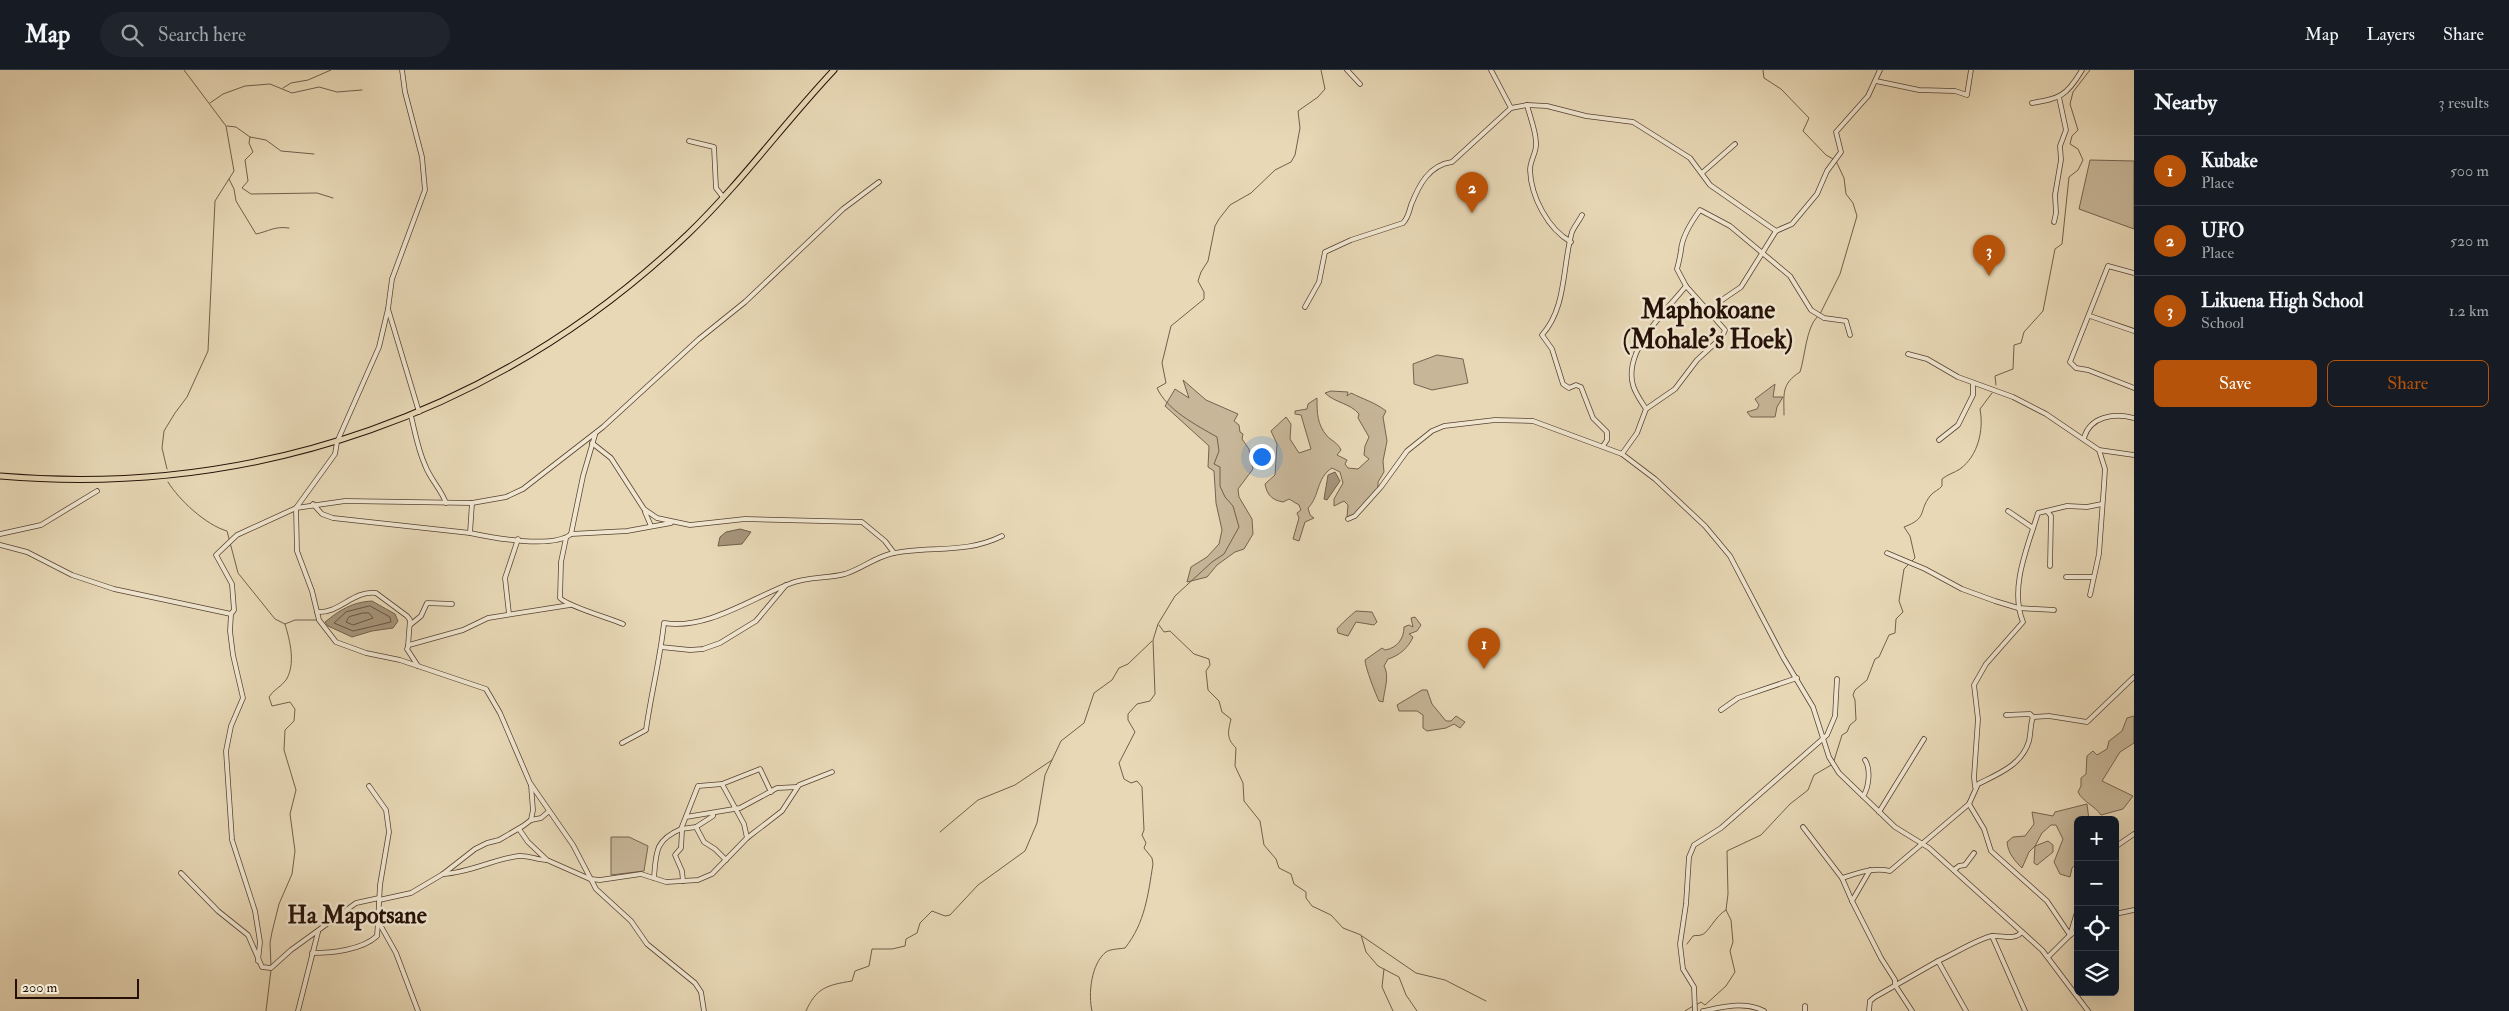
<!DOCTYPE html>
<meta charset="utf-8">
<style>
body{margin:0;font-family:"IM FELL Double Pica",serif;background:#20242c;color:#f1f3f6}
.controls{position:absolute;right:15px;bottom:15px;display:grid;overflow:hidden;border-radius:8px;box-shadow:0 5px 20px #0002}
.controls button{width:45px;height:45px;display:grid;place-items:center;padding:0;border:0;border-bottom:1px solid #363941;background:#171b24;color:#f1f3f6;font:25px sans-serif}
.scale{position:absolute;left:15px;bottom:12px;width:124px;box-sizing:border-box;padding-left:5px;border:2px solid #251007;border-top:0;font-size:14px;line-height:18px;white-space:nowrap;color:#251007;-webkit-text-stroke:4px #f0e6d0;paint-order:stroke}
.you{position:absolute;left:1261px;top:386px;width:18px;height:18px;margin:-12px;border:4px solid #fff;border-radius:50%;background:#1a73e8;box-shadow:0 0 0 8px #1a73e833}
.badge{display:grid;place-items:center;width:32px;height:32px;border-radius:50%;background:#b45309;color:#fff;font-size:16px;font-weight:700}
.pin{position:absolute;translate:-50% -41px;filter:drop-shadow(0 1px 2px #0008)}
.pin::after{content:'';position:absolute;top:26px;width:18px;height:15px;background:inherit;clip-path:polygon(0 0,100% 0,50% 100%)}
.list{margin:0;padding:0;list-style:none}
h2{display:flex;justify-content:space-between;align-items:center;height:65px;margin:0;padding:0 20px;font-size:21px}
h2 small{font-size:16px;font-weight:400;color:#9ea1a6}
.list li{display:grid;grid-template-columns:32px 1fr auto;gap:15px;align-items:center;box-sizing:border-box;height:70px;padding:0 20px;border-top:1px solid #363941}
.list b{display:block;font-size:19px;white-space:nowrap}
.list p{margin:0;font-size:16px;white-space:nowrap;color:#9ea1a6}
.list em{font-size:16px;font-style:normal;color:#9ea1a6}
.actions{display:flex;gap:10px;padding:15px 20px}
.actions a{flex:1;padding:11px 0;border:1px solid #b45309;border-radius:8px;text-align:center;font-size:18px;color:#b45309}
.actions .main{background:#b45309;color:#fff}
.icon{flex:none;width:28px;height:28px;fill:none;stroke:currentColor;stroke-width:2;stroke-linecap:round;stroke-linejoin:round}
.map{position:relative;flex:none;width:2134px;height:941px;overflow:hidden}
header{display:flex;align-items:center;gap:30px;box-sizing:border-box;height:70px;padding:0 25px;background:#171b24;border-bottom:1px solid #363941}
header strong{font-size:24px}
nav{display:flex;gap:28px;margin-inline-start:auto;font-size:18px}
.search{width:350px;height:45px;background:#20242c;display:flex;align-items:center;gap:12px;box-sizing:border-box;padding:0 18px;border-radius:28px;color:#9ea1a6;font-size:19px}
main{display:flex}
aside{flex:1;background:#171b24}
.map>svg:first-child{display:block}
</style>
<header>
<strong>Map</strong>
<div class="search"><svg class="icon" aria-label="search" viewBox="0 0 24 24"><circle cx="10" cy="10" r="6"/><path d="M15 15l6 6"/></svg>Search here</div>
<nav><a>Map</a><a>Layers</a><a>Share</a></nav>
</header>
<main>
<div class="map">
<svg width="2134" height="941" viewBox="0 0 2134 941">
<rect width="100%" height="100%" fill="#e8d8b6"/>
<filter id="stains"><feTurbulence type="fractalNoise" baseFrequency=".004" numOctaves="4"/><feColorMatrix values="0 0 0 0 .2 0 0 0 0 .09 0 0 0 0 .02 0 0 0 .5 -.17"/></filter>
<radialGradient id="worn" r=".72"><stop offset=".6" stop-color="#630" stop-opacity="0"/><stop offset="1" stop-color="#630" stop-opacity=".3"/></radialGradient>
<g fill="#c7b698" stroke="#766350">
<polygon points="2090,90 2134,91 2134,159 2079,139"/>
<polygon points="1437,285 1463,289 1468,313 1432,320 1414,314 1413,294"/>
<polygon points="1183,310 1206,330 1238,344 1234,351 1239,355 1240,362 1243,364 1242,369 1249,379 1253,399 1238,419 1239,427 1252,449 1253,464 1244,479 1235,482 1217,495 1207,507 1187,512 1191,497 1207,487 1219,474 1222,460 1216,433 1214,401 1208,397 1209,376 1165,336 1175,319 1189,328"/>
<polygon points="1775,314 1773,327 1783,327 1777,337 1775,347 1751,347 1747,342 1757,339 1759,335 1755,329"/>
<path d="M1331,321L1348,322L1347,326L1351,323C1363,329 1376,333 1386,341L1383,347L1387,371L1383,391L1384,402L1378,412V418L1355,444L1347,447L1348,435L1344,431L1334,436V429L1343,413L1340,402L1332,398C1316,408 1320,426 1308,438L1310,445L1314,448L1305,452L1299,471L1293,469L1299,448L1297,443L1301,440L1299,435L1289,429L1283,432C1272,430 1267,425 1265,414L1275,405L1277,374L1271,361L1286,347L1291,354L1290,369L1299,383L1311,379L1301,345L1295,344V341L1307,339L1308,334L1317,328C1317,343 1317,354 1327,366C1332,371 1338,373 1341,380L1337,385L1347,390L1345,394L1348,398L1358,399L1369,389L1364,385L1365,376L1369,367L1358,348L1359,344C1350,333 1335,333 1325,323Z"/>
<path d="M1356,541L1372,542L1377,552L1374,555L1356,552L1348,566L1338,563L1337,559C1341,554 1351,545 1356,541Z"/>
<path d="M1415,547L1421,555L1417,561L1409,564L1413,567C1409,577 1399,586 1388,589L1384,596C1390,606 1384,621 1383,632L1379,631C1376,625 1365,597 1365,590L1382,578L1385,580C1397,578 1404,569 1404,557L1409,555L1413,557L1411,548Z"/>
<polygon points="1422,620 1427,620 1432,634 1446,651 1451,651 1456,646 1465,652 1460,658 1454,654 1446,658 1427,661 1423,658 1423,645 1417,641 1399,641 1397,635"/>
<path d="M2134,646V673L2120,682L2102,711L2133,726L2123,739L2101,745C2094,735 2083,732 2078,722L2081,716V708L2086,704L2087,686L2093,681L2097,685L2107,679L2109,671L2122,661L2127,648Z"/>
<path d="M2087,734L2089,750H2078V792L2072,798L2070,807L2060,804L2054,792L2063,769L2056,755H2051L2042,763L2035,776L2048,771L2053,775V782L2037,795L2034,793L2035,776L2029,782L2022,798C2014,790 2008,783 2007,772L2013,767L2025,766L2034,754L2032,742L2053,746L2055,742Z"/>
<polygon points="611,767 629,767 648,776 644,801 611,805"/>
</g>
<g fill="#a6947a" stroke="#725f4c">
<polygon points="1335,402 1340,411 1327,430 1324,429 1328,405"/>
<polygon points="740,459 751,462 742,474 718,476 720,467 726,462"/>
<path d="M372,531L395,544L398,551L393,558L372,561L352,567L328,556L325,552C340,540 352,532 372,531Z"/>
</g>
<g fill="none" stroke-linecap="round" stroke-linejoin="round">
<g stroke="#665240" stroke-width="1">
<polygon points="370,536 390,547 391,552 353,561 334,553 346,542"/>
<polygon points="363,543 369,543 373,548 353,555 346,552 349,547"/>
</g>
<g stroke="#725f4c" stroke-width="1">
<polyline points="1763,0 1764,8 1781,19 1809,48 1803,61 1826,85 1833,89"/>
<polyline points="283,18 291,13 308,10 331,0"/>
<polyline points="210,33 223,24 245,16 270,14 292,23 319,17 337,22 362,20"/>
<polyline points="227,56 236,57 250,67 266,70 281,81 314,84"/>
<polyline points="250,67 249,73 253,82 245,90 248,111 242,118 251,124 317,123 333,128"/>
<path d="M229,109L234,119L236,131L256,164C270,161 274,156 289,158"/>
<polyline points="1820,244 1840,204 1857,146 1853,133 1846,124 1844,108 1836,91"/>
<polyline points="1996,315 1995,306 2013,299 2014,275 2021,273 2024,262 2043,241 2055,179 2062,174 2069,107 2078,100 2083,90 2078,79 2070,74 2072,66 2078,60 2070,34 2073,22 2090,0"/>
<path d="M1784,345C1784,324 1781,314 1800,302C1805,287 1806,258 1817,247"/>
<polyline points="167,399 162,378 164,361 175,343 187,327 208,281 215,131 234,101 226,56 184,0"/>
<path d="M168,412C179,430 206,455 227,461L238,503L275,549L285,554C290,571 296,594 286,610C281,617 273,620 269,627L272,636L290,632L295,639L294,651L285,660L284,680L296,720L290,744L295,781L292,804L279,834L272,862L270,873L271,896"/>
<polyline points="285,554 295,550 317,550"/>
<path d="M1159,555L1164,562L1170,561L1194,584L1209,589L1210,595L1206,601L1208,620L1219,631L1222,642L1231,649C1228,662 1226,668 1236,678L1235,696L1243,713L1244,731L1260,751L1264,775L1276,789L1279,798L1291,804L1294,814L1306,822V828L1312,836L1331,845L1343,858L1361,865L1366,882L1378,896L1399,907L1406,925L1417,941"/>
<polyline points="940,762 978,730 1015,715 1052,690 1061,671 1084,653 1094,623 1112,610 1119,598 1128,594 1152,571"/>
<polyline points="1362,866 1416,903 1445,910 1486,931"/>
<path d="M1687,874L1693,866C1696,865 1698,866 1701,865C1708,864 1715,846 1726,840"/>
<polyline points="1384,899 1382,917 1393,941"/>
<path d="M1696,935L1701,932L1705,935L1726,916L1735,902L1730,881L1733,872L1731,850L1726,840L1728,824L1727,781L1761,765L1790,734L1808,720L1814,705L1833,694L1842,665L1847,662L1850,655L1856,650L1855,630L1853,625L1855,620L1867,610L1875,589L1879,587L1889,565L1895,563L1896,549L1903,542L1899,531L1904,499L1915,488L1910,466L1904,457C1928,448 1918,442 1930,426C1934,421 1939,420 1942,416V409C1948,404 1954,403 1960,399C1978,386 1984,360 1980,339L1992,323"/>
<polyline points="266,941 271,900"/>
<path d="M806,941C816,918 827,915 852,911L855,901L869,896L872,879H892L905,876L906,869L917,863L920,853L932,841L945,846L950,845L978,815L1025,781L1037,753L1045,705L1052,690"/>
<path d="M1092,941C1088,924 1091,894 1106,882C1110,879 1119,879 1125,878C1145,853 1148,825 1153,794L1152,788L1144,778L1146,773L1142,765L1144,760L1142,717L1137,711L1131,713L1124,709L1119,693L1135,662L1128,650V644L1137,634L1150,631L1155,624L1153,570L1158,554L1175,526L1212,492L1224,484L1239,457L1233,436L1225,427L1220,416V397L1214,394L1219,381L1217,367C1196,355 1167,340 1157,318L1166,313L1162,293L1171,256L1204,229V222L1198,211L1201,202L1208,191L1215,156L1219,149L1230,135L1251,123L1275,100L1291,92L1295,85L1300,58L1298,41L1318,27L1325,19L1321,0"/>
<polyline points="1685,941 1693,936"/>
</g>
<g stroke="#564233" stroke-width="5.5">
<g id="minor">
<polyline points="402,0 405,22 422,87 425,120 392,209 388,239 419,342"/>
<polyline points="1347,0 1360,14"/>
<polyline points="1491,0 1511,38"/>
<polyline points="1876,11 1919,20 1955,21 1967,25 1971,0"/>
<path d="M2032,33C2060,28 2066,27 2082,0"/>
<path d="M1527,35C1530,47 1536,61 1536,73C1537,82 1530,90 1530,100C1531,127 1548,159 1571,172"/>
<polyline points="689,71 714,77 716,118 723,127"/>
<polyline points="1702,103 1735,74"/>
<path d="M1582,145C1579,151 1574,157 1572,162C1562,197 1567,237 1542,265L1552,279L1563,314L1569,318L1576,315L1581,317L1593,348L1607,362V370L1603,376"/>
<polyline points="2054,152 2056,143 2055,125 2061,90 2060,76 2066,60 2059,27"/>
<polyline points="2134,203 2108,196 2070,292 2076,298 2088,300 2134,318"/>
<path d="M1305,237L1319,212L1325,182L1351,170L1403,153C1408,148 1409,142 1411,135C1419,115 1429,95 1452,92L1511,38L1527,35L1547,36L1586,46L1633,52L1690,88L1710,115L1776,161"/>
<polyline points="388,239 379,277 337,372 335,384 296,438 297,481 312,521 319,550 336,572 366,583 400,590 486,619 500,643 530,713 573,775 596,819 631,851 647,874 695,913 701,922 704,941"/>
<polyline points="2090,246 2134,261"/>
<path d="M1718,252L1686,216L1677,199C1679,192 1680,187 1681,180C1682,166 1692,151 1700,140L1730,156L1790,206L1811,240L1824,248L1846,251L1850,265"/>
<polyline points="1908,284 1927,289 1958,307 2013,327 2046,344 2099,380 2134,385"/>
<path d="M1646,339C1641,331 1635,323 1633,315C1623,280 1666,241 1686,216"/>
<path d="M411,346C415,362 418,380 425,395C430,409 441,419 446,433"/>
<path d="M2084,368C2090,346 2114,343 2134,348"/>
<polyline points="1939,370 1958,355 1973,325 1973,313"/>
<polyline points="592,373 611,388 644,439 657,448 690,455 745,449 862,452 885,471 894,483"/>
<polyline points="1622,384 1637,363 1646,339 1675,319 1697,290 1722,267 1725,260 1718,252 1719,232 1741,217 1776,161 1792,154 1817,124 1827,101 1841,82 1836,62 1868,26 1880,0"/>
<path d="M472,433L470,463C493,468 553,479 571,464L583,406L595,365"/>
<polyline points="313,434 322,444 333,448 470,463"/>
<polyline points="2008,441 2033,458"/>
<polyline points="2047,441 2051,446 2050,496"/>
<polyline points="645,442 651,456"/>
<polyline points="1348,449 1355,446 1381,417 1407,381 1432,361 1444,356 1495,350 1533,351 1622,384 1655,409 1705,456 1730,486 1783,587 1813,637 1829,687 1839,703 1895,757 1929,778 2042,880 2088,941"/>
<polyline points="0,464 41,455 97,421"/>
<polyline points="571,464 627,461 671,453"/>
<path d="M566,468L561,492L560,528C567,536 609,548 623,554"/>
<polyline points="0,475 27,482 72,505 114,519 231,544"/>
<polyline points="1887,483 1925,499 1962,519 1995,531 2018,538 2054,540"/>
<polyline points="2066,507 2093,507"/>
<polyline points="2090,525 2099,484 2104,415 2105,399 2099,380"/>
<path d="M317,542C339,544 353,520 376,523L407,546L410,550L408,576"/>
<polyline points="509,544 505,508 518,469"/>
<polyline points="410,555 421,546 427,533 452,534"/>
<polyline points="661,577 690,580 703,579 720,573 756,551 786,515"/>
<polyline points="418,596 407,579 409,575 463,560 488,548 570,535"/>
<polyline points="1721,640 1738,628 1797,608"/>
<polyline points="2006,645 2030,644 2033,647 2049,646 2087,652 2134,607"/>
<path d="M622,673L646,660C651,624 660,590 664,553C707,560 750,529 789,514C807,506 826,509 845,504C861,499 874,488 890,484C927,475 964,485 1002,466"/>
<polyline points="722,714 744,754 747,768"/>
<polyline points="369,716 386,740 389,762 380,815 378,851 396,883 418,941"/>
<path d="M1975,717L1974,707L1978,649L1974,615L1986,594L2023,552C2009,518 2028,476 2038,443L2067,436L2087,437L2102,434"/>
<path d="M1863,726C1869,718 1871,699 1865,690"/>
<polyline points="1969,734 1984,759 1991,781 2047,831 2070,865"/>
<polyline points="1879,742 1924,669"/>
<polyline points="686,747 740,738 777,718 797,717"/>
<polyline points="531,750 541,748 548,742"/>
<polyline points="696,757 704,772 715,779 726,790"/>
<polyline points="1803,757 1842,808 1852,831"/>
<polyline points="519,759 528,772 547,790 590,809 600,810 641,804 666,812 698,810 712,804 747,768 782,741 799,715 832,702"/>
<polyline points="681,759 696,757 713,746 713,744"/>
<polyline points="682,760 681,778 675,785 682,801 683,811"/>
<polyline points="2115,777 2134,764"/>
<polyline points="1870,800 1852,831 1881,888 1895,910 1895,915 1912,941"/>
<polyline points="1954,800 1959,796 1965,795 1974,783"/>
<polyline points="181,803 218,841 248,865 262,897 271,898 291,880 356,833 379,828"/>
<path d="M443,804C470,803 493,789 519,786C528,785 537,790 546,790"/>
<path d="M654,808C656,782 655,770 681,759L698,716L722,714L760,699L771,722"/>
<path d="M1842,808C1858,803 1873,797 1890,801L1969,734L1978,714C1998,704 2022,695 2029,671C2031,663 2030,655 2033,647"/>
<polyline points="379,830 411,823 443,804 475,779 487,773 499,770 523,756 531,750 533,740 531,715"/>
<polyline points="2115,844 2134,840"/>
<polyline points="2070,865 2078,839"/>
<polyline points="1992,866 2025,941"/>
<path d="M312,883C332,883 362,880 377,866L378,853"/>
<polyline points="2048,887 2070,865 2078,860"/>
<polyline points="258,891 260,872 255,841 232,770 226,681 231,656 243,628 233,585 230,561 231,544 234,540 232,514 216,485 237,465 296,438 345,431 472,433 506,427 523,419 603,357 699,269 745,232 843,139 879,112"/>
<path d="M1938,891C1952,885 1979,868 1992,866C2003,865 2014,871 2022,862"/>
<polyline points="298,941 318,862"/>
<polyline points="1695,941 1694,917 1683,899 1680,874 1686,834 1689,787 1694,775 1721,758 1827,665 1835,646 1837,609"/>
<path d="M1703,941C1723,937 1745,931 1764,941"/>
<polyline points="1805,941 1805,936"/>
<polyline points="1869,941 1870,931 1875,927 1938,891 1966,941"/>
</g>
</g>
<g stroke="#251007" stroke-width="7">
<path id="major" d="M0,406C257,428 501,342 688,164C741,113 784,53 834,0"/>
</g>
<use href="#minor" stroke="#f0e6d0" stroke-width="4"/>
<use href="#major" stroke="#e8d8b6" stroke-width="5"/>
</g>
<g text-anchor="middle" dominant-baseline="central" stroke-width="5" stroke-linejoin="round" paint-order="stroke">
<g font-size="24" font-weight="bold" fill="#251007" stroke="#f0e6d0">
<text x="357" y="845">Ha Mapotsane</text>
</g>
<g font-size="26" font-weight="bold" fill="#251007" stroke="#f0e6d0">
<text x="1708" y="240">Maphokoane<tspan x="1708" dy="30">(Mohale's Hoek)</tspan></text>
</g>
</g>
<rect width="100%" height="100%" filter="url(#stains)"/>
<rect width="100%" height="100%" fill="url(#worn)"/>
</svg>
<div class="controls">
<button>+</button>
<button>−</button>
<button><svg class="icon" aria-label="locate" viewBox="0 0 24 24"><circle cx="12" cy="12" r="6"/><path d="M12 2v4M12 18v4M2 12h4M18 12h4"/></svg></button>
<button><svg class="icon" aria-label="layers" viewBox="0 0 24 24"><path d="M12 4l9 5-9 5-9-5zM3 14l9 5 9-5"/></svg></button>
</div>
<div class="scale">200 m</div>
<div class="you"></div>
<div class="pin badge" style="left:1484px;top:599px">1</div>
<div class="pin badge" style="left:1472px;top:143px">2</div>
<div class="pin badge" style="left:1989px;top:206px">3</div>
</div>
<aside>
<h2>Nearby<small>3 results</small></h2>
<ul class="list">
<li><span class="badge">1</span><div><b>Kubake</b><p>Place</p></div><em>500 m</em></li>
<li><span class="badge">2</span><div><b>UFO</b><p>Place</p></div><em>520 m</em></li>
<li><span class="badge">3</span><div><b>Likuena High School</b><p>School</p></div><em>1.2 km</em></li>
</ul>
<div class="actions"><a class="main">Save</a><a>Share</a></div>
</aside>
</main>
